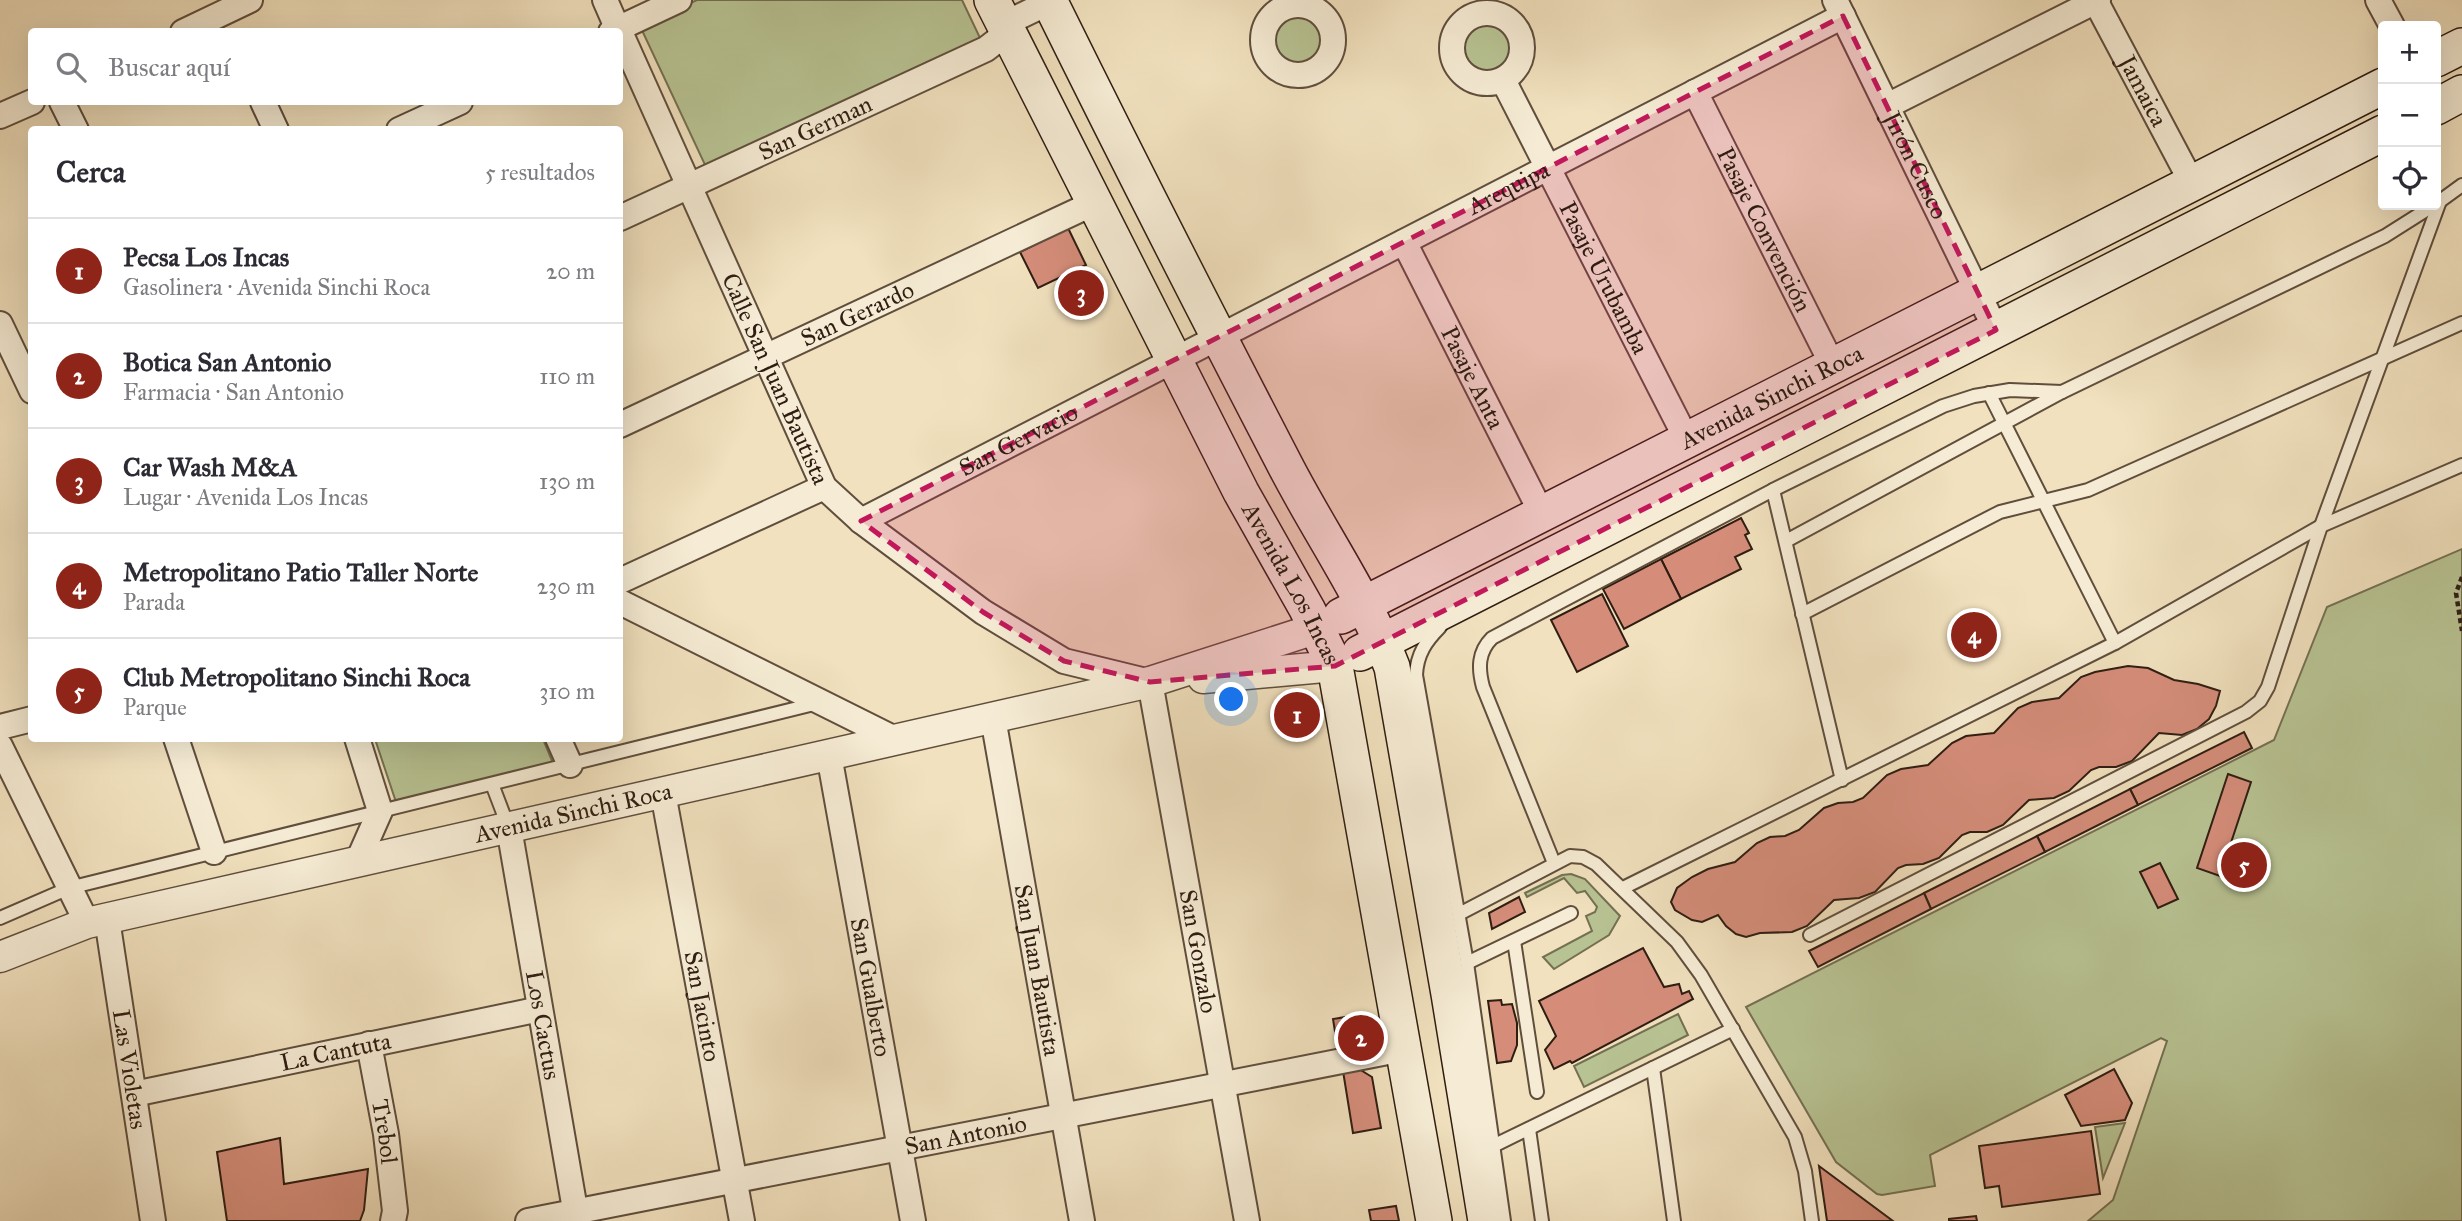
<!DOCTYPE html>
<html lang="es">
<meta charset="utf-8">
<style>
body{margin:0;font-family:"IM FELL Great Primer",serif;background:#f7f7f7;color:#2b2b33}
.controls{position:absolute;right:21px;top:21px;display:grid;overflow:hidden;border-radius:7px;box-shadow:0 7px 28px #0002}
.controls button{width:63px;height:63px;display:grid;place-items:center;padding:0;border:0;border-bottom:2px solid #e1e1e2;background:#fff;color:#2b2b33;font:35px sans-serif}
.you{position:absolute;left:1232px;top:700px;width:24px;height:24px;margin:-18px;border:5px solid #fff;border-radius:50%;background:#1a73e8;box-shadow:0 0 0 10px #1a73e833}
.badge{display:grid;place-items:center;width:46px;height:46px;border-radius:50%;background:#8f2418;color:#fff;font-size:23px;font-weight:700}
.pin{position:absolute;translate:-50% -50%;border:4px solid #fff;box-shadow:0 2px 7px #0006}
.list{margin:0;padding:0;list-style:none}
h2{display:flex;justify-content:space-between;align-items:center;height:91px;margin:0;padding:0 28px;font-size:30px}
h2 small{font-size:23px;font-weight:400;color:#7c7c81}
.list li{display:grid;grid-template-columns:46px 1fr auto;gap:21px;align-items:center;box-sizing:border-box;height:105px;padding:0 28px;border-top:2px solid #e1e1e2}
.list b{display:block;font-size:26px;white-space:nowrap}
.list p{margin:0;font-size:23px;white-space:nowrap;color:#7c7c81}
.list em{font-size:23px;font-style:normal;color:#7c7c81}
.icon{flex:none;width:38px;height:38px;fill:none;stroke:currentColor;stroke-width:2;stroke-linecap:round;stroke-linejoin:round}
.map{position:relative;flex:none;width:2462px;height:1221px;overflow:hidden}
.search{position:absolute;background:#fff;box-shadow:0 7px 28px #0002;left:28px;top:28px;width:595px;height:77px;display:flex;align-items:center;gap:18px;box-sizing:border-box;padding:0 24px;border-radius:7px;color:#7c7c81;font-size:26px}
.panel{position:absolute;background:#fff;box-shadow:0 7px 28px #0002;left:28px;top:126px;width:595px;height:616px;border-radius:7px}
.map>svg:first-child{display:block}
</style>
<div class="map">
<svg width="2462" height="1221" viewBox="0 0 2462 1221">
<rect width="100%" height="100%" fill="#f1e1be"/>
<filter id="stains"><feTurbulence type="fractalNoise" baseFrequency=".00286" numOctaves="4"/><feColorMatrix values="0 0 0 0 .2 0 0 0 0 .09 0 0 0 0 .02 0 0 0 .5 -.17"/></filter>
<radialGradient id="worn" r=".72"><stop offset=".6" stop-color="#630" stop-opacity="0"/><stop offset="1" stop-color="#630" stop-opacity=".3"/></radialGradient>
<g fill="#b8c393" stroke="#747052" stroke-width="2">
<polygon points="697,0 962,0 981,40 706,167 640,26"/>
<circle cx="1297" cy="40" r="27"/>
<circle cx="1487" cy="48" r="29"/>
<polygon points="2462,549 2462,1221 2088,1221 2113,1200 2167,1041 2161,1038 1930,1155 1935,1186 1882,1195 1877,1194 1836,1162 1746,1007 2274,740 2327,607"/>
<polygon points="375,739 543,739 555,768 398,808"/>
<polygon points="1571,874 1585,879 1620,916 1609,935 1554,969 1543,957 1592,931 1586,916 1595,912 1597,907 1585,891 1577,893 1564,878 1527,897 1525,893 1562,875"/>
<polygon points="1678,1014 1688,1035 1584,1087 1574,1066"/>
<polygon points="2125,1123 2103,1178 2095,1127"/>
</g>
<g fill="#d58d7a" stroke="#2f1d12" stroke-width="2">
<polygon points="1068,228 1086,265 1038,288 1020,252"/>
<polygon points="1092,282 1097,292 1071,305 1066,294"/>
<polygon points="1741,518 1749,533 1745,535 1752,549 1735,557 1741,569 1681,599 1661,559"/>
<polygon points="1661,559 1681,599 1624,629 1603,589"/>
<polygon points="1602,594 1628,646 1577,672 1551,620"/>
<polygon points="2128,666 2148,668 2174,680 2198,684 2220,691 2216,706 2209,719 2197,729 2182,735 2159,733 2132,761 2116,767 2099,767 2091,770 2069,791 2054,798 2029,800 2003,825 1987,832 1970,832 1962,835 1939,858 1923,864 1906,865 1898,868 1875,892 1859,898 1834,900 1807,926 1792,932 1760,933 1746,937 1736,934 1726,926 1718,915 1702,922 1692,920 1675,910 1671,902 1677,888 1692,877 1708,869 1735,862 1757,843 1770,837 1785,836 1799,830 1824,808 1838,803 1853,802 1863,798 1887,775 1901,769 1928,765 1952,743 1966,736 1994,733 2018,708 2032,702 2059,698 2081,677 2095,672"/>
<polygon points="1305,698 1311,730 1294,733 1288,701"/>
<polygon points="2244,732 2252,748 2138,805 2130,789"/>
<polygon points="2228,774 2251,782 2220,876 2197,868"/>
<polygon points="2130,789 2138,805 2045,852 2037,836"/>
<polygon points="2037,836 2045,852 1931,909 1924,893"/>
<polygon points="2160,863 2178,899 2158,908 2140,872"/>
<polygon points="1924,893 1931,909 1818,967 1809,951"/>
<polygon points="1519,897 1525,912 1492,929 1489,913"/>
<polygon points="1643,948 1664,987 1679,984 1682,994 1689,991 1693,999 1572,1063 1570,1061 1554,1069 1545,1050 1556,1036 1539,1001"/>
<polygon points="1501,1000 1502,1005 1512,1004 1517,1023 1517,1045 1511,1061 1497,1063 1488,1001"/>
<polygon points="1364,1014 1368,1039 1362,1046 1338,1050 1333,1019"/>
<polygon points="1359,1069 1372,1077 1381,1128 1353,1133 1343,1071"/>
<polygon points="2114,1069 2132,1103 2125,1120 2081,1126 2065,1095"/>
<polygon points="2091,1131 2100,1194 2002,1207 1999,1186 1985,1188 1979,1146"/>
<polygon points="280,1138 284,1184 368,1169 364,1210 360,1221 227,1221 217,1152"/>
<polygon points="1819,1166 1893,1221 1827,1221"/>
<polygon points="1396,1206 1399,1221 1371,1221 1369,1210"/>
<polygon points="1976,1216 1977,1221 1949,1221 1949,1219"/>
</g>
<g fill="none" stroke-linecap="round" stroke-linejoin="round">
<g stroke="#604e3d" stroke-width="16">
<g id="service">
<polyline points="2436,204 2462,185"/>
<polyline points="1989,393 2115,643"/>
<polyline points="1773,490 1842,780"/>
<polyline points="1786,541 2062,392"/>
<polyline points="1802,614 2000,512 2088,490 2462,323"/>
<path d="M1440,627C1426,641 1417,654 1416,675L1467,963L1504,1221"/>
<polyline points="492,784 508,826"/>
<path d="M1554,863L1483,687C1478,668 1478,652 1492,638L1773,490L1943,406L1974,396L2010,390L2062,392L2385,236L2434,205"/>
<polyline points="1623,888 2115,643 2321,526 2462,465"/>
<polyline points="1459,914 1570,856 1583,857 1596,864 1677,942 1701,975 1795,1137 1805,1171 1812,1221"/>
<polyline points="0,918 69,888 818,703"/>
<polyline points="1810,935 2246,712 2260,701 2268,687 2321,526 2440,201"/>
<polyline points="1514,941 1537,1092"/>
<polyline points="1467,963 1571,913"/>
<polyline points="1653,1068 1674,1221"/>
<polyline points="1529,1129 1542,1221"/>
<polyline points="1493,1146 1733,1029"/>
</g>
</g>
<g stroke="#604e3d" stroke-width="28">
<g id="minor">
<polyline points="605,0 619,32"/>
<path id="s1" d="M1835,0L1996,330"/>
<path id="s2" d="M2095,0L2192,183"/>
<polyline points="2378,0 2392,26"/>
<circle cx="1298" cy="40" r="35"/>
<circle cx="1487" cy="48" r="35"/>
<polyline points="1004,24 1054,0"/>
<polyline points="183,32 250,0"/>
<polyline points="611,32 679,0"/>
<path id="s3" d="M620,32L824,487L861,521L983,612L1064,661L1150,682L1247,1221"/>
<path id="s4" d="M1503,80L1687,440"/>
<path id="s5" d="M1695,92L1833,366"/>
<polyline points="62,102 76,130"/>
<polyline points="263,102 276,130"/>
<polyline points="1887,106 2098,0"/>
<polyline points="0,116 32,102"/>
<polyline points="399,130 460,102"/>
<path id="s6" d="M620,218L986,49L1008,32"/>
<path id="s7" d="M1404,242L1542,514"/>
<polyline points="0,324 32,391"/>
<path id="s8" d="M620,425L1094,203"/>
<path id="s9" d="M861,521L1843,16"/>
<polyline points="620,581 824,487"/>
<polyline points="620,602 897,740"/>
<path id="s10" d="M993,718L1082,1221"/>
<polyline points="0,727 32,719"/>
<polyline points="176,738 214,852"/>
<polyline points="357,738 380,811 357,863"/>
<polyline points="558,738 570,765"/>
<polyline points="0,746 87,923"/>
<path id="s11" d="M829,755L913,1221"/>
<path id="s12" d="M663,793L742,1221"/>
<path id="s13" d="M509,828L577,1221"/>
<path id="s14" d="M107,919L153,1221"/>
<path id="s15" d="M369,1044L386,1134L395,1211L393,1221"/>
<path id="s16" d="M134,1094L540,1009"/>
<path id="s17" d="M528,1221L1403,1049"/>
</g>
</g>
<g stroke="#604e3d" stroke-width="33">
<g id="tertiary">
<polyline points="1203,678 1335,666"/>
<path id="s18" d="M0,957L87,923L1150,682L1318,628"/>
</g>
</g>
<g stroke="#2f1d12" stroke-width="38">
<g id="secondary">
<path id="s19" d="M992,0L1241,492L1307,609L1335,666L1434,1221"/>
<path d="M1049,0C1126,156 1205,311 1285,465C1320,533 1365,596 1392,667L1449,994L1486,1221"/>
<polyline points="2436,59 2462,46"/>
<polyline points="2436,107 2462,93"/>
<path id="s20" d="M1341,616L2383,86"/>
<polyline points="1360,653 2383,133"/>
</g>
</g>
<polyline stroke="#2f1d12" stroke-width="4.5" stroke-dasharray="5 3.5" stroke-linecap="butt" points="2462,577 2456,593 2462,631"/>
<use href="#service" stroke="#f6ecd5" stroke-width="12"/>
<use href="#minor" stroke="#f6ecd5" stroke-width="24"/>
<use href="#tertiary" stroke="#f6ecd5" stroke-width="30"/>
<use href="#secondary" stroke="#f6ecd5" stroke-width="35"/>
</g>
<path fill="#c2185b" fill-opacity="0.2" stroke="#c2185b" stroke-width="5" stroke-dasharray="14 9" stroke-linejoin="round" d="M1843,16L1996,330L1335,666L1150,682L1064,661L983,612L861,521Z"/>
<g text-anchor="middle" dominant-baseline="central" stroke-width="5" stroke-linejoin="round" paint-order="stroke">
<g font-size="24" fill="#2f1d12" stroke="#f6ecd5">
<text stroke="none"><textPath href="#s2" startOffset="103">Jamaica</textPath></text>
<text stroke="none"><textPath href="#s6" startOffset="215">San German</textPath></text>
<text stroke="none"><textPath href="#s1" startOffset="184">Jirón Cusco</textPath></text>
<text stroke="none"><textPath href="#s9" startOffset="728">Arequipa</textPath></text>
<text stroke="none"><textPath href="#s5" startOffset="154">Pasaje Convención</textPath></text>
<text stroke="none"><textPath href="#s4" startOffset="222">Pasaje Urubamba</textPath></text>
<text stroke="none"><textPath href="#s8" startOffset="262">San Gerardo</textPath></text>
<text stroke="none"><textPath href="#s3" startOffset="380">Calle San Juan Bautista</textPath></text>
<text stroke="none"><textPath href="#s7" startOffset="152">Pasaje Anta</textPath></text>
<text stroke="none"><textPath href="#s20" startOffset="483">Avenida Sinchi Roca</textPath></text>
<text stroke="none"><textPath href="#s9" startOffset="177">San Gervacio</textPath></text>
<text stroke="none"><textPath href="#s19" startOffset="656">Avenida Los Incas</textPath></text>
<text stroke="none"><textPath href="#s18" startOffset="592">Avenida Sinchi Roca</textPath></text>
<text stroke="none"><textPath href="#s3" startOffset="1158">San Gonzalo</textPath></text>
<text stroke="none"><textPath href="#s10" startOffset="256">San Juan Bautista</textPath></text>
<text stroke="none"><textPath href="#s11" startOffset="236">San Gualberto</textPath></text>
<text stroke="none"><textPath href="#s12" startOffset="217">San Jacinto</textPath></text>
<text stroke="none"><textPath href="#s13" startOffset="200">Los Cactus</textPath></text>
<text stroke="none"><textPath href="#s16" startOffset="206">La Cantuta</textPath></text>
<text stroke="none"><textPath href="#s14" startOffset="152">Las Violetas</textPath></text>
<text stroke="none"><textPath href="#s15" startOffset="89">Trebol</textPath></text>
<text stroke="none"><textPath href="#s17" startOffset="446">San Antonio</textPath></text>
</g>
</g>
<rect width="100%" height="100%" filter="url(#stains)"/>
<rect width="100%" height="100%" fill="url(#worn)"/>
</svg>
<div class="controls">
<button>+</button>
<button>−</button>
<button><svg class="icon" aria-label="locate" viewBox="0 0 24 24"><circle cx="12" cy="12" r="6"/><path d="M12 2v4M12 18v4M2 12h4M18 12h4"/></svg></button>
</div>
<div class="you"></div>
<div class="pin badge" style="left:1297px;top:715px">1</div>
<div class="pin badge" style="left:1361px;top:1038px">2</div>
<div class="pin badge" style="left:1081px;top:293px">3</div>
<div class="pin badge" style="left:1974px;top:635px">4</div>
<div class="pin badge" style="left:2244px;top:865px">5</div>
<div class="search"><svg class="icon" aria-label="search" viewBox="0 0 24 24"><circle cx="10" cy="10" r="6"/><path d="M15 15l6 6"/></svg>Buscar aquí</div>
<section class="panel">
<h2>Cerca<small>5 resultados</small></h2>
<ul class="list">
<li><span class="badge">1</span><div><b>Pecsa Los Incas</b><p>Gasolinera · Avenida Sinchi Roca</p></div><em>20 m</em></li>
<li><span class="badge">2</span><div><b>Botica San Antonio</b><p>Farmacia · San Antonio</p></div><em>110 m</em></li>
<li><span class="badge">3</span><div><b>Car Wash M&amp;A</b><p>Lugar · Avenida Los Incas</p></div><em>130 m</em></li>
<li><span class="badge">4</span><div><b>Metropolitano Patio Taller Norte</b><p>Parada</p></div><em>230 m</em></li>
<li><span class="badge">5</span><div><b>Club Metropolitano Sinchi Roca</b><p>Parque</p></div><em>310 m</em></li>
</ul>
</section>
</div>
